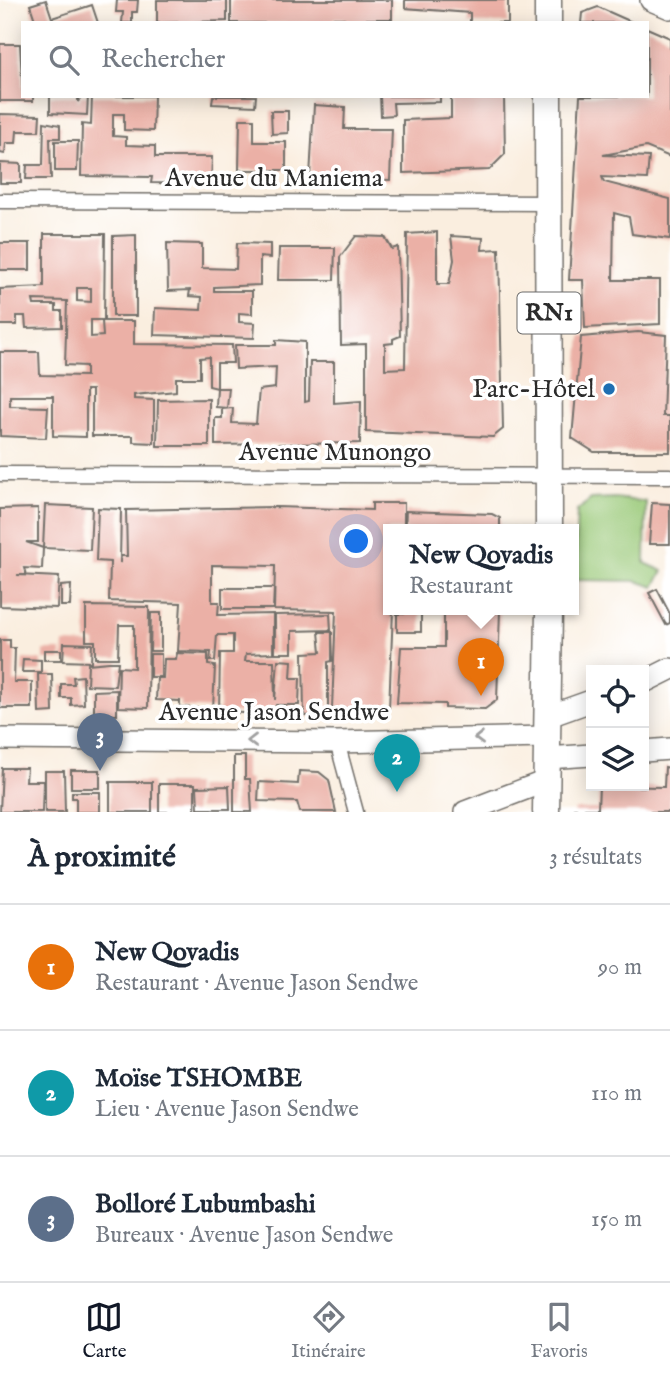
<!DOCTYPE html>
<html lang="fr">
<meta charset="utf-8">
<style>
body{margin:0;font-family:"IM FELL English",serif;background:#f6f6f7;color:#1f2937}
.controls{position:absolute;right:21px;bottom:21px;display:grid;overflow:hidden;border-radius:0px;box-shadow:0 4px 18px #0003}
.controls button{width:63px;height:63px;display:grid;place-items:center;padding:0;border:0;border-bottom:2px solid #e0e1e3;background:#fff;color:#1f2937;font:35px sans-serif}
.you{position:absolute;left:357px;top:542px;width:24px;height:24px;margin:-18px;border:5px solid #fff;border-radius:50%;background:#1a73e8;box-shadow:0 0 0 10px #1a73e833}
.badge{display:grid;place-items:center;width:46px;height:46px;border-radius:50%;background:#111827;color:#fff;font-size:23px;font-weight:700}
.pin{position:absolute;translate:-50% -58px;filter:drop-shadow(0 2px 4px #0008)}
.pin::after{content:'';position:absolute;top:37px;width:24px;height:21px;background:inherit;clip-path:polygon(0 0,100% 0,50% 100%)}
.popup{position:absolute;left:383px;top:524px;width:196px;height:91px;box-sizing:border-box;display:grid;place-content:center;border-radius:0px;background:#fff;filter:drop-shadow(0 2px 5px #0005);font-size:23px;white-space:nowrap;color:#747a83}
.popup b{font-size:26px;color:#1f2937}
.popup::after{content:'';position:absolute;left:50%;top:100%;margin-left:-14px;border:14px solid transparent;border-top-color:#fff}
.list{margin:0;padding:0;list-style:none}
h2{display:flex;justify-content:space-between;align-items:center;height:91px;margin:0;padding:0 28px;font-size:30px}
h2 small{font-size:23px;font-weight:400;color:#747a83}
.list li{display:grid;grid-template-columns:46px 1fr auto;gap:21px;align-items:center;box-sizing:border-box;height:126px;padding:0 28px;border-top:2px solid #e0e1e3}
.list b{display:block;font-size:26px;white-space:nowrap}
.list p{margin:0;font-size:23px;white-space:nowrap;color:#747a83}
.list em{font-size:23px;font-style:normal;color:#747a83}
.icon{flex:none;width:38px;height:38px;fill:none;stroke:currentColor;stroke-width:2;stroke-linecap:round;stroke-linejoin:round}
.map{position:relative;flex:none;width:670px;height:812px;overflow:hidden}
.search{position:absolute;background:#fff;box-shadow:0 4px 18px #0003;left:21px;right:21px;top:21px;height:77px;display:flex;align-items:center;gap:18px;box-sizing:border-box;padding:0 24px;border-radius:0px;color:#747a83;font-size:26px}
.sheet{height:469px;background:#fff}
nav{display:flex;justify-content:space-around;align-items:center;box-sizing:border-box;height:98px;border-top:2px solid #e0e1e3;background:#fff;font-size:19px;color:#747a83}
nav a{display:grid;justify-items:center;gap:4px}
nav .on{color:#111827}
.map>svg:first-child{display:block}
</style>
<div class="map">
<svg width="670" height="812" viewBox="0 0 670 812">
<rect width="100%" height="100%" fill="#fff"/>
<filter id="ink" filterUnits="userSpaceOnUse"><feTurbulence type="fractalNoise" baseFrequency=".0143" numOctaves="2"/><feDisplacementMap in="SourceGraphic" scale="14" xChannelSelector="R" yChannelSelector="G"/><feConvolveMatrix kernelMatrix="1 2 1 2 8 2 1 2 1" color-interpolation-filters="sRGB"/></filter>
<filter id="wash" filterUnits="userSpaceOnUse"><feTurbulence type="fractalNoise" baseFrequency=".00686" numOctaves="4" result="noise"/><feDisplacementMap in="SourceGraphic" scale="28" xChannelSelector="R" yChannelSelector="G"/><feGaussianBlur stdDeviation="1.57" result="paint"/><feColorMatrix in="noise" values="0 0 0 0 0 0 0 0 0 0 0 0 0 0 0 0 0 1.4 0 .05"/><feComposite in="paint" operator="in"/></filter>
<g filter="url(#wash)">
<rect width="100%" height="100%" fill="#faeedf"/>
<polygon fill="#9ac978" stroke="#627a52" stroke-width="2" points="615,498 646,502 645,563 663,571 654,587 637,581 574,580 577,511 591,499"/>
<g id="blocks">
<g fill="#ebb0a6" fill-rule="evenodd">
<polygon points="46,0 52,18 92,5 98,23 36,23 30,5"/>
<polygon points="117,0 138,0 137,12 132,12 132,23 122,23 123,12 116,12"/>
<polygon points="157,0 227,0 227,21 157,23"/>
<polygon points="231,0 392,0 392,19 367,19 367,23 344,23 344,18 334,18 334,23 231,23"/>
<polygon points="405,0 508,0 508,23 470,23 470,13 405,8"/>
<polygon points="598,7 634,23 581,23 582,13"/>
<polygon points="647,28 670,38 670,157 646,147 603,155 649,157 647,179 602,177 604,182 670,199 670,239 632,234 629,217 614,213 613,280 660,280 660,324 585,328 583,280 569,280 580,96 647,96"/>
<polygon points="0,44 20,44 23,96 33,96 33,101 0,101"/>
<polygon points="50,96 78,96 78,102 81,96 88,96 87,115 50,113"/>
<polygon points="92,96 154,96 153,131 124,130 124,114 113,114 113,136 126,137 126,145 155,146 155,157 212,157 211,184 151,183 152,177 81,176 82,124 91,125"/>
<polygon points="213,96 256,96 255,106 212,104"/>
<polygon points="380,96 440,96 440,102 393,103 394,115 381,116"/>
<polygon points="451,96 504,96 505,154 489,170 403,173 403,120 451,118"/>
<polygon points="314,105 345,107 344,129 392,129 390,180 310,177"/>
<polygon points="271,111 288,111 288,133 272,134"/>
<polygon points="0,114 40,115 39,131 17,131 16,143 6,143 5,154 0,153"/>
<polygon points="240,119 254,119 254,142 286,142 286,170 239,170"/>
<polygon points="44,122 60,125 60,138 50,138 51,179 26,179 27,165 43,165"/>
<polygon points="55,141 78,141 77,171 55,171"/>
<polygon points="0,163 21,164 21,183 0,183"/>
<polygon points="437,232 437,284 449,284 454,260 451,236 483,238 482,250 499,249 503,429 493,437 366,432 366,344 341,345 340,257 356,236 385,237 392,249 398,247 400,336 393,339 393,343 385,344 385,369 405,368 407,234"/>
<path d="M44,234H105L104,320H91V337L103,336L102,321H134V344L232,345L233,363H217V388L209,386V357L200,358V378H176V391L134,395V399L154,400V443L133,442V436H92V390H86V437L53,436V396H10V406L48,407L46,438L0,436V352H39L40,375L86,376V366L65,365L67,301L33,300L34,305H56V311H62V327L26,328L25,316H17V325H0V289L44,287ZM77,288H91V302L77,301Z"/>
<polygon points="136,235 136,316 113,316 113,236"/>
<rect x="0" y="243" width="30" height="27"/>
<polygon points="167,243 202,244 202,268 236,269 237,243 270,244 270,258 260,257 260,285 214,287 214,291 252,291 252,314 239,313 239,322 255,323 254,338 154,335 155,308 201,310 202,297 189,296 190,290 168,291"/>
<polygon points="279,248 335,248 334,280 278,280"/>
<polygon points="638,332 666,335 663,416 670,416 670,452 594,452 572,438 581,337"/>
<polygon points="276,340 305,342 305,402 309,401 310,362 334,362 334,403 361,401 360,443 215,445 215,418 222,418 222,409 233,408 232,423 256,424 259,390 275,388 276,367 236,369 235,345 276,345"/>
<polygon points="217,388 229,388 227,408 216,407"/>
<polygon points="209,399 209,446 157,446 158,400"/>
<polygon points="372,503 404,503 404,530 388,530 388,610 393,610 389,709 332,708 336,611 274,610 275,566 212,565 212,602 219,602 218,615 273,614 273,653 246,654 245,661 274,661 275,700 278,660 292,661 291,678 300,678 299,705 276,705 274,714 219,712 220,653 233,653 233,635 217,635 215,661 210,661 211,652 178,651 181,603 109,601 110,562 96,561 98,508 121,509 120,563 121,556 127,556 126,510 276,507 372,510"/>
<polygon points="652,503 670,504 670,544 649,544"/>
<polygon points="45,505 92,507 90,550 43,548 42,569 24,568 26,575 17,575 59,577 57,608 0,606 0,509 38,508 38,542 26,542 43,548"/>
<polygon points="406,511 492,514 500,518 500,530 405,530"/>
<polygon points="71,585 70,606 61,606 61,586"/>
<polygon points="222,588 274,588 273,609 222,609"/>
<polygon points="657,589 670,614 670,623 666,625 649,593"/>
<polygon points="86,606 149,607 148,708 118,707 119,667 134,668 134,625 119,625 118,658 95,658 95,641 86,641"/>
<polygon points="404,610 421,610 421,632 397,632 397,614 404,614"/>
<polygon points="444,610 500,610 497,700 485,709 445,708 445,704 397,703 401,647 444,647"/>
<polygon points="151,613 161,613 161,651 150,651"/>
<polygon points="330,614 331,630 292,631 292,653 275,653 275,615"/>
<polygon points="319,632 332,632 332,661 328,662 328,715 304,716 303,653 321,652"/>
<polygon points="0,640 10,640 10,648 15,648 14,682 32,682 32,708 0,708"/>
<polygon points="64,643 92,644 91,662 63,661"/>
<rect x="44" y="650" width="17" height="10"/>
<polygon points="177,653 208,654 208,665 215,666 213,709 180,707 180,701 156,700 157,678 163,678 164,659 176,659"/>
<rect x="150" y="654" width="11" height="23"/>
<polygon points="23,659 41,660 41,672 22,672"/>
<polygon points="109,662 118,662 115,686 87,685 88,664"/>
<polygon points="38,674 52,674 53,712 39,713"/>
<polygon points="83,676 84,704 71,705 71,698 61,698 61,684 74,684 73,677"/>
<polygon points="117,690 117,715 94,715 94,691"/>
<polygon points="234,756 245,756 245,779 250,779 252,812 234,812"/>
<polygon points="665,767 670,768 670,812 574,812 574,809 598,809 599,786 664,787"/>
<polygon points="2,768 27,768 26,781 43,781 42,812 0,812"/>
<rect x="71" y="770" width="29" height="18"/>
<polygon points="45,771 64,771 65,812 45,812"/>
<polygon points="299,771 319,772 329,780 336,812 300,812 297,802 258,801 259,782 298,784"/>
<rect x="110" y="782" width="42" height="30"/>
<rect x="159" y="784" width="36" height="28"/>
<polygon points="229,786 230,809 198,809 197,787"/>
<polygon points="72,792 100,792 100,812 76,812 76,798 72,798"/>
</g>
</g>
</g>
<g filter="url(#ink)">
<use href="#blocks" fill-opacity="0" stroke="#736f6a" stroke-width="2"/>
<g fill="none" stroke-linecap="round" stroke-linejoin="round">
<g stroke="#736f6a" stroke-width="17">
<g id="street">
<polyline points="0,201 549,203"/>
<polyline points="0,474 670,476"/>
<polyline points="337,742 356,812"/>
</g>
</g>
<g stroke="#736f6a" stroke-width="24">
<g id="secondary">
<polyline points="651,0 670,8"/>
<polyline points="644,682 670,669"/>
<polyline points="549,716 591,701"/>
<polyline points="0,739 337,742 547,737"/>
<polyline points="644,751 670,749"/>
<polyline points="547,758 591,755"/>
<polyline points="465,812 546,781"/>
</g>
</g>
<g stroke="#736f6a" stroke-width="29">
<g id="highway">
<polyline points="548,0 548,23"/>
<polyline points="548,96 549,530"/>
<polyline points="546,812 549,610"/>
</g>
</g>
<use href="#street" stroke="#fff" stroke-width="14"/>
<use href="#secondary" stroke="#fff" stroke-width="21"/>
<use href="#highway" stroke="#fff" stroke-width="26"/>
</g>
<defs><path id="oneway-chevron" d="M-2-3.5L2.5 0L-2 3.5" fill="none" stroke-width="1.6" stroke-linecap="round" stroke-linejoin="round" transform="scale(1.75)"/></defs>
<g stroke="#a0a0a0">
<use href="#oneway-chevron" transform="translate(479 738) rotate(179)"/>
<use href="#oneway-chevron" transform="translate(252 741) rotate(-180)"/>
</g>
</g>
<circle fill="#1f6fb2" stroke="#fff" stroke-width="2.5" cx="609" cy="389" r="7"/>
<g text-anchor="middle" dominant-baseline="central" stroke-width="7" stroke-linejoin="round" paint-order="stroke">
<rect fill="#fff" stroke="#6b6b6b" stroke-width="2" x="517.5" y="292.5" width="63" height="41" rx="5"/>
<g font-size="24" font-weight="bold" fill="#2b2b2b">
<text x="549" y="313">RN1</text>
</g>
<g font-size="26" fill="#2b2b2b" stroke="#fff">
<text x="274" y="178">Avenue du Maniema</text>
<text x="335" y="452">Avenue Munongo</text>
<text x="274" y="712">Avenue Jason Sendwe</text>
</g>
<g font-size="26" fill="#2b2b2b" stroke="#fff" text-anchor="end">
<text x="595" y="389">Parc-Hôtel</text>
</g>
</g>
</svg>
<div class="controls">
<button><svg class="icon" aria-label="locate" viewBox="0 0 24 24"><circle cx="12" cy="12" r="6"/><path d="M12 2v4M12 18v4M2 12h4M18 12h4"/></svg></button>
<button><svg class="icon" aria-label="layers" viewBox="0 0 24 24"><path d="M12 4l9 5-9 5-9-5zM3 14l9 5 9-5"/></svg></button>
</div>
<div class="you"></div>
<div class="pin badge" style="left:481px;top:696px;background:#e8710a">1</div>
<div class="popup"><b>New Qovadis</b>Restaurant</div>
<div class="pin badge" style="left:397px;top:792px;background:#0f9aa8">2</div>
<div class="pin badge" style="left:100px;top:771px;background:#5c6f8a">3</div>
<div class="search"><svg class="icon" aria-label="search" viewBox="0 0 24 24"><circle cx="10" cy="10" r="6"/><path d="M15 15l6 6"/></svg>Rechercher</div>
</div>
<section class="sheet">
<h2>À proximité<small>3 résultats</small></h2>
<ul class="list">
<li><span class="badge" style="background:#e8710a">1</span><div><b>New Qovadis</b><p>Restaurant · Avenue Jason Sendwe</p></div><em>90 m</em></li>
<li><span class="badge" style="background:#0f9aa8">2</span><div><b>Moïse TSHOMBE</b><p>Lieu · Avenue Jason Sendwe</p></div><em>110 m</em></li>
<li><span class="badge" style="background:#5c6f8a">3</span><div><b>Bolloré Lubumbashi</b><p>Bureaux · Avenue Jason Sendwe</p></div><em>150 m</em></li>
</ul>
</section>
<nav>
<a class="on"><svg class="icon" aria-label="map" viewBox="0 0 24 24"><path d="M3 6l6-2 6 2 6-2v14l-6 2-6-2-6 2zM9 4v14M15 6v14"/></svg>Carte</a>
<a><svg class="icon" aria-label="directions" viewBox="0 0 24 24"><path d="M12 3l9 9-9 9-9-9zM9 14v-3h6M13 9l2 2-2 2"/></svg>Itinéraire</a>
<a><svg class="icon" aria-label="saved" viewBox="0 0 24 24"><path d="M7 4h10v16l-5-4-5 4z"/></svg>Favoris</a>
</nav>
